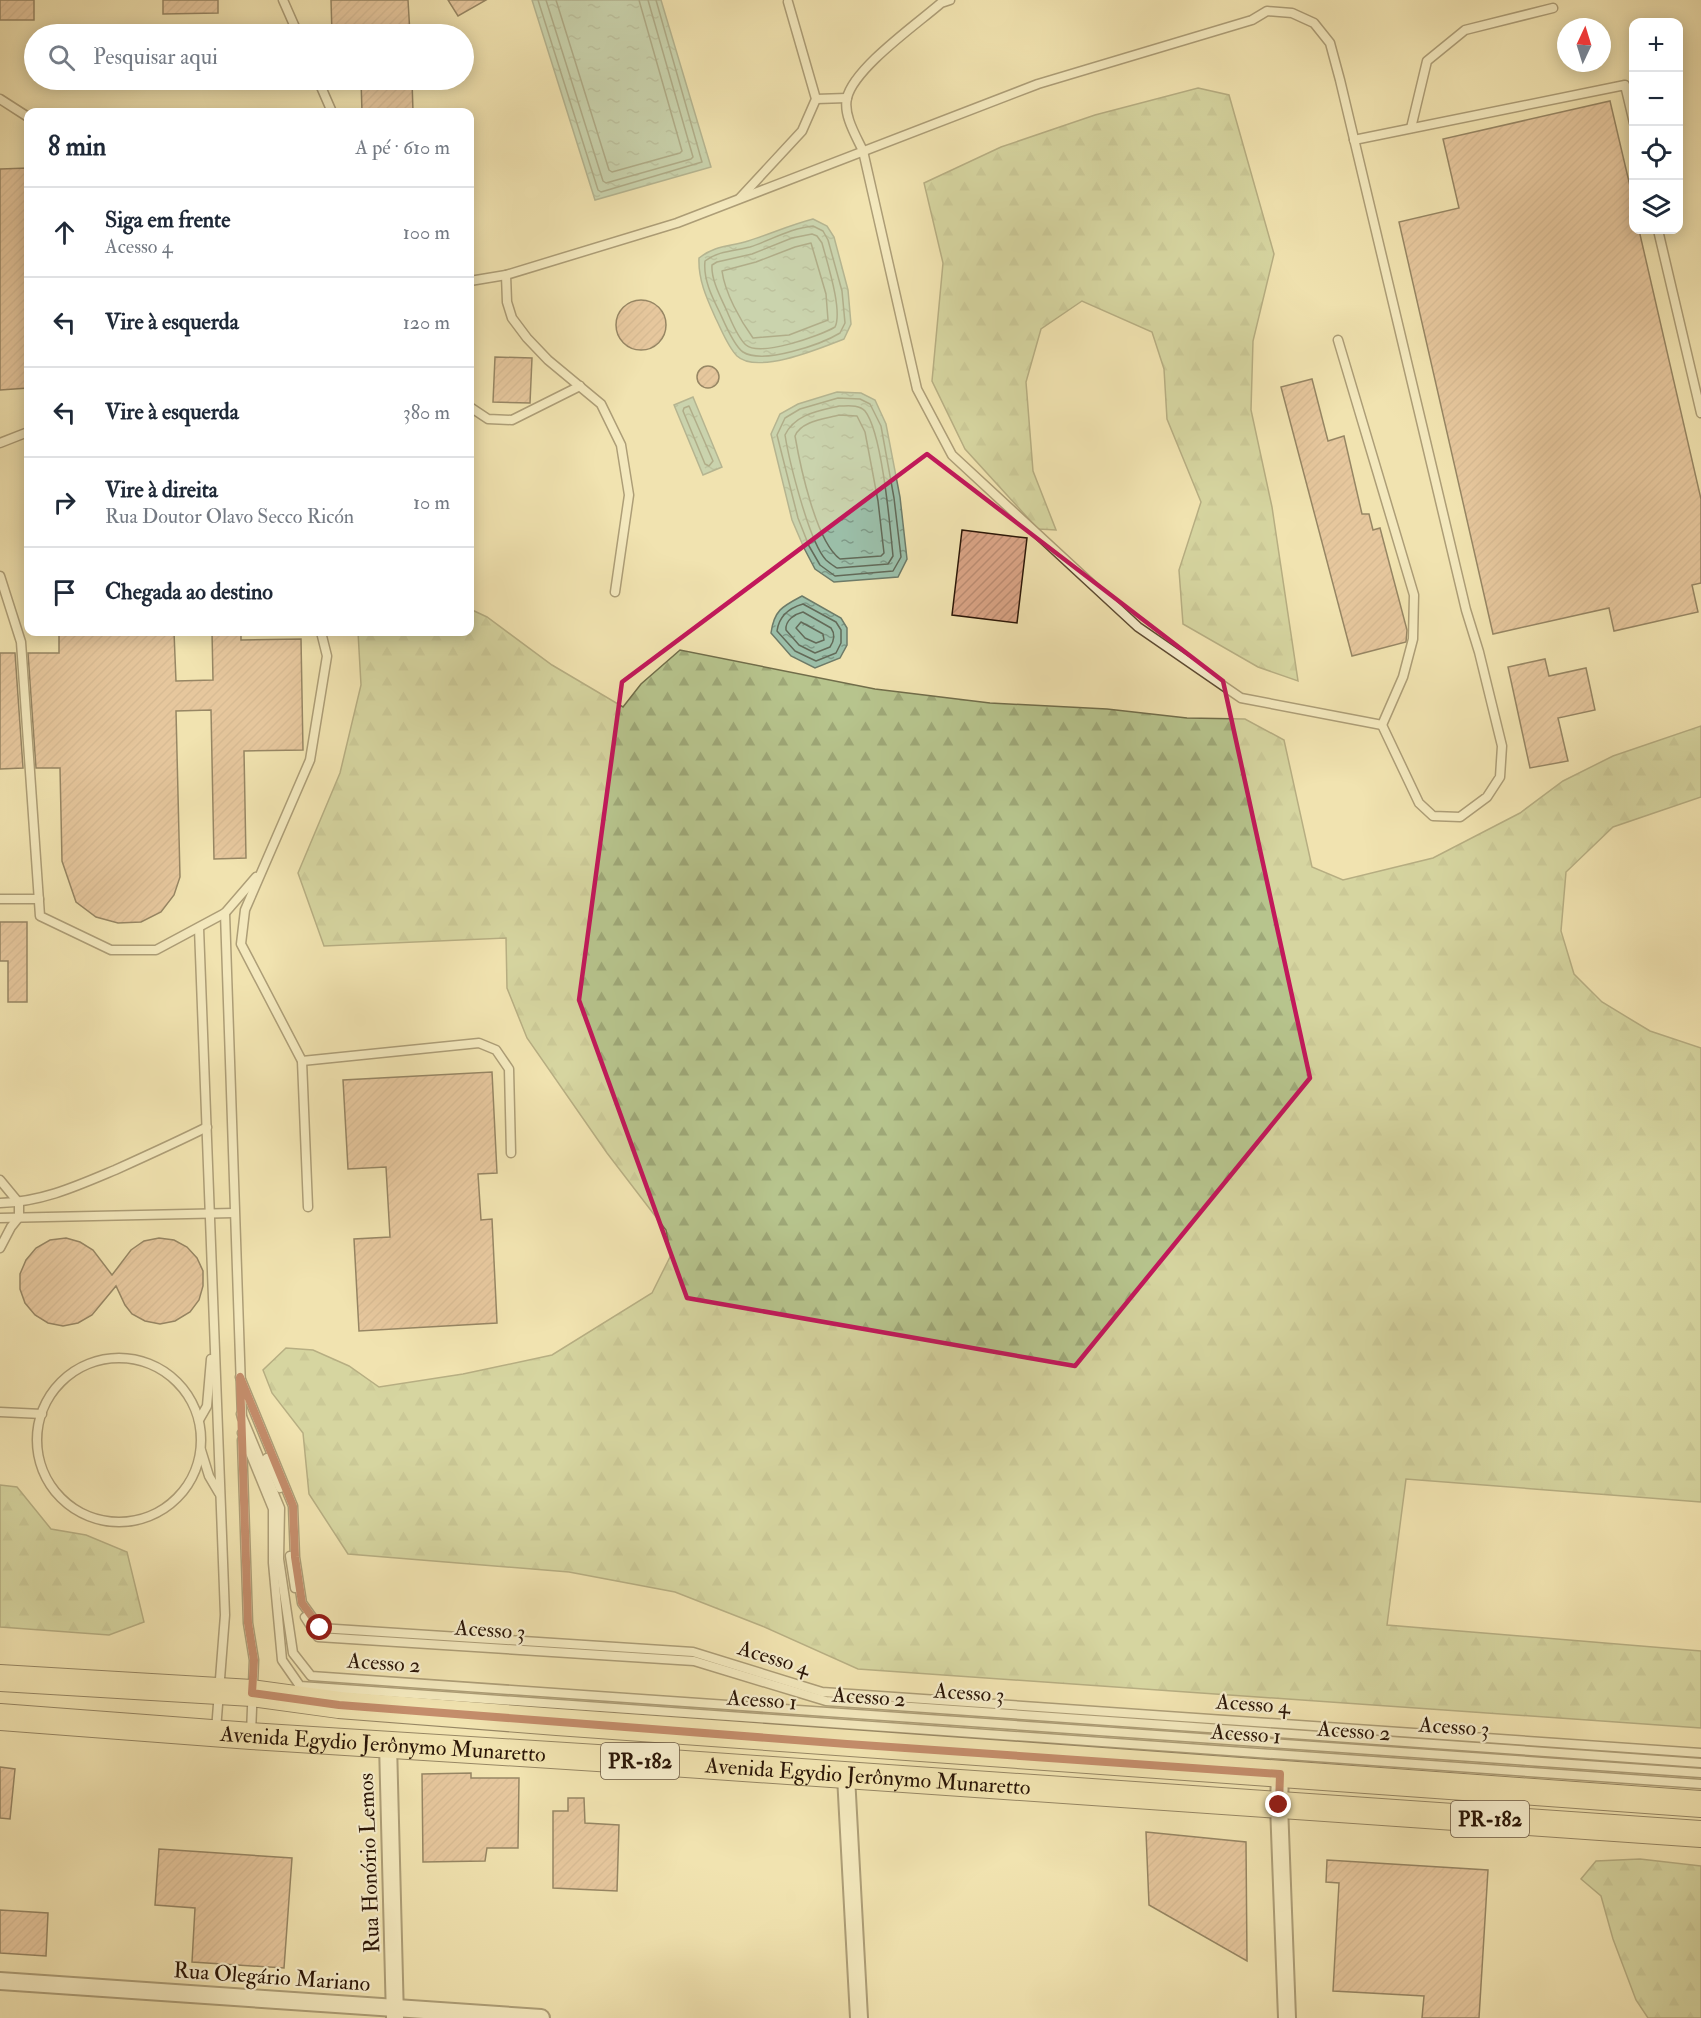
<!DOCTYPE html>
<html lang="pt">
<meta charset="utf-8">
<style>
body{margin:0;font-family:"IM FELL Double Pica",serif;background:#f2f2f3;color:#1f2937}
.controls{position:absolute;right:18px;top:18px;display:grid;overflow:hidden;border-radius:12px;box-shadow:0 3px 15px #0003}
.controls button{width:54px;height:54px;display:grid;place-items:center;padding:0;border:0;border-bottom:2px solid #e0e1e3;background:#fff;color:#1f2937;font:30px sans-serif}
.compass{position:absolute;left:1557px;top:18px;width:54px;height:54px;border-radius:50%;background:#fff;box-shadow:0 3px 15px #0003;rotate:4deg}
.stop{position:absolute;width:18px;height:18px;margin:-14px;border:4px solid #8f2418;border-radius:50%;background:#fff}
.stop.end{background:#8f2418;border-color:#fff;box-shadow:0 2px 6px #0008}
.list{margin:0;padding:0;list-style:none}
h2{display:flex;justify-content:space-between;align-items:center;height:78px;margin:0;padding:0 24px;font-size:26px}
h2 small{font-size:20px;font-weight:400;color:#747a83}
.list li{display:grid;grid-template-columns:39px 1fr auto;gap:18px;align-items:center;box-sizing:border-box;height:90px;padding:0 24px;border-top:2px solid #e0e1e3}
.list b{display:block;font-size:22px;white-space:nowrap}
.list p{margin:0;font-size:20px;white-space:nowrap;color:#747a83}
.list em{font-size:20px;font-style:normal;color:#747a83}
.icon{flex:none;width:33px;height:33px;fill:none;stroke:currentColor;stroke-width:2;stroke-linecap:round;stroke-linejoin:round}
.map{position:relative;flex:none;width:1701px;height:2018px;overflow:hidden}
.search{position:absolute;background:#fff;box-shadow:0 3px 15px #0003;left:24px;top:24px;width:450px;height:66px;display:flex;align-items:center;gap:15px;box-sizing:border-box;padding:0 21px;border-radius:33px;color:#747a83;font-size:22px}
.panel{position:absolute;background:#fff;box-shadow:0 3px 15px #0003;left:24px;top:108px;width:450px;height:528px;border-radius:12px}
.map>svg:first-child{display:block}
</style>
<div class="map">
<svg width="1701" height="2018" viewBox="0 0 1701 2018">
<defs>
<pattern id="forest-firs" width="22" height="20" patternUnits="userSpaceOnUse" patternTransform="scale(1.5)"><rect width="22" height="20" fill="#b7c48d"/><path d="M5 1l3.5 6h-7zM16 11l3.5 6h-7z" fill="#9ea878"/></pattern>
<pattern id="water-ripples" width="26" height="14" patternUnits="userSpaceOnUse" patternTransform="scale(1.5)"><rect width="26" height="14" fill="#9bbea8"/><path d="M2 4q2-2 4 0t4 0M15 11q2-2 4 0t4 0" fill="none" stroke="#7f9987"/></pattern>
<pattern id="building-hatch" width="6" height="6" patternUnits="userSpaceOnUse" patternTransform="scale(1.5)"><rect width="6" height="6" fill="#daa486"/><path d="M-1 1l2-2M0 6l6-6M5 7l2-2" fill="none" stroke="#bb8c72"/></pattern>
</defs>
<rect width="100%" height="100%" fill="#f1e3b0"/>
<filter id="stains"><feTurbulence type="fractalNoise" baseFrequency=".00333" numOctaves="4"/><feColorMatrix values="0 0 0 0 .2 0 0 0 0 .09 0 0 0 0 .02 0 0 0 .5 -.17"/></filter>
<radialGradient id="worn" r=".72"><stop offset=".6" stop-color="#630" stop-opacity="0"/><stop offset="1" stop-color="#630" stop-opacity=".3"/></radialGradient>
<g fill="url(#forest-firs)" stroke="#716d4a" stroke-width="1.5">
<polygon points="1198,88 1229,95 1274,254 1253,341 1251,410 1272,507 1298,681 1258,667 1183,624 1179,570 1201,502 1167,419 1164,369 1152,332 1082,301 1041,329 1026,382 1033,471 1056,530 1038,529 965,449 932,381 943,263 924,183 1001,147 1095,115"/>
<polygon points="470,609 487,617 552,665 623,707 641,684 680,650 875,689 990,703 1107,709 1187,718 1245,719 1284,740 1312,867 1343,880 1433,858 1520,813 1563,781 1613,756 1701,726 1701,797 1613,827 1566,872 1561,931 1574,974 1602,1002 1650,1031 1701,1048 1701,1502 1406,1479 1387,1625 1701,1651 1701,1728 858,1669 762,1626 675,1592 569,1572 348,1554 309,1494 303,1433 272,1393 263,1370 286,1348 313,1350 349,1366 379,1387 463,1374 552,1355 652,1293 671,1255 666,1230 607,1153 527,1038 507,988 506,938 324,946 298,873 340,773 361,685 358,632 470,632"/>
<polygon points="0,1485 17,1487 51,1529 86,1535 127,1552 144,1622 109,1635 0,1627"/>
<polygon points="1640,1859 1701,1866 1701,2018 1648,2018 1636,2000 1613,1939 1601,1896 1581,1879 1596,1861"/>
</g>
<g fill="url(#water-ripples)" stroke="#6e7b68" stroke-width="1.5">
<polygon points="532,0 661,0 711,167 595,200"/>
<path d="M813,219L827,226L834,237L848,290L851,324L844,339C821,348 757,375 737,356C728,347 722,331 716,319C707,299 698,280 699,258C716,245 729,247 748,241C770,234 790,225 813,219Z"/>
<polygon points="837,392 861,393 875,400 886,424 900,497 907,559 898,577 834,582 815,569 804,548 792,520 771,434 780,414 798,404"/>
<polygon points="693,397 722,467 703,475 674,405"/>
<path d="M802,596L841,618L847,628V645L840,658L815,668L791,656L771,633C774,610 783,606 802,596Z"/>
</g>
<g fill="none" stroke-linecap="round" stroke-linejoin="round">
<g stroke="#636a58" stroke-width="1.5">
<polyline points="538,0 598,190 601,192 702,162 656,0"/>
<polyline points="546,0 603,181 606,183 691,159 693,157 648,0"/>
<polyline points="556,0 609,170 612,172 680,153 682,151 639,0"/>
<path d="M813,226L823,231L828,240L842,291L845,323L840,333C822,344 763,365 743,352C734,346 725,324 720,313C712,297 703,279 705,261C718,251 734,251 750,247C771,240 791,228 813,226Z"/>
<path d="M812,234L817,236L822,243C827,262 843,311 835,327C820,336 760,357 746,345C737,337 731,320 726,309C720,296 711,279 712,265L717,262L752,254L792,238Z"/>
<path d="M811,243L826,294L828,320L789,335L753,338C740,320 725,293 722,271L756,262L795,247Z"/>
<polygon points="838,398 860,399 870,404 881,426 894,498 901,557 893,571 835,576 820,565 809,546 798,518 777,435 785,418 800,409"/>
<polygon points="689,406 713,461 709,466 705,464 683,411 684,408"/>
<path d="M839,406C847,406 859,404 865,411C882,432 890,526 893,556L888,564L837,568C834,566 829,563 826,560C809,542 789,460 785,435C795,414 818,411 839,406Z"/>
<path d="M839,415L857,416L865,432L878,501L884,553L881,556L840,559C816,542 800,465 795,436C801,421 825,419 839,415Z"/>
<path d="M803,604L836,622L841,630V643L836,653L816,661L795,651L777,631C779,616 789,608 803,604Z"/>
<path d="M803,612L831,628C836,635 834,641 830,647L815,653L799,645L786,630C785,620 795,614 803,612Z"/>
<polygon points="801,622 823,634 824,640 816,643 805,638 796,628"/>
</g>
</g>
<g fill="url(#building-hatch)" stroke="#2b1607" stroke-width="1.5">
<rect x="0" y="0" width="34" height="20"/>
<polygon points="163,0 218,0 218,13 163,14"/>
<polygon points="331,0 408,0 410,34 332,34"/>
<polygon points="448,0 486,0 458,16"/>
<polygon points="361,80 412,80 413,112 362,112"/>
<polygon points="1610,101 1634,203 1634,230 1639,230 1701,499 1701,583 1692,585 1698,612 1614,631 1609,608 1493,634 1399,222 1459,208 1443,139"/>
<polygon points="28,168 28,388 0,390 0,169"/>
<circle cx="641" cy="325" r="25"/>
<polygon points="495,357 532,358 530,403 493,402"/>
<circle cx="708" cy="377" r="11"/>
<polygon points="1312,379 1328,441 1344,436 1362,514 1369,514 1373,530 1380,528 1407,630 1406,642 1352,656 1281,387"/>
<polygon points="962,530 1027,538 1017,623 952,615"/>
<polygon points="59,632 174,632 176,681 213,680 212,632 241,632 241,640 301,639 303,750 244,751 246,858 214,859 211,710 176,711 180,877 174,895 161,912 141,922 118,923 96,917 76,902 62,861 60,768 36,768 28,653 59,653"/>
<polygon points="0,653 15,653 23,768 0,769"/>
<polygon points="1545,659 1549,676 1586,668 1595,710 1558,718 1568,761 1530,768 1508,667"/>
<polygon points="0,922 27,922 27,1002 8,1002 8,961 0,961"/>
<polygon points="492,1072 497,1173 478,1174 481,1220 492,1219 497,1323 359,1331 354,1239 390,1237 386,1167 348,1169 343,1080"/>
<polygon points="66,1238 80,1242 93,1250 112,1275 131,1250 144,1241 159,1238 174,1240 187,1247 197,1258 203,1271 203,1286 199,1300 190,1312 175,1321 160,1324 145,1321 132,1314 125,1305 116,1286 92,1315 78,1323 63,1326 48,1323 35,1315 25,1303 20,1289 20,1274 26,1260 36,1248 50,1240"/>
<polygon points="0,1767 15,1769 10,1819 0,1818"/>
<polygon points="471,1773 471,1778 519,1778 518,1848 487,1848 485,1861 423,1862 422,1774"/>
<polygon points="568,1798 584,1798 585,1823 619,1825 617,1891 553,1888 553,1811 568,1811"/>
<polygon points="1146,1832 1246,1842 1247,1961 1149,1905"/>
<polygon points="159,1849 292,1858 284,1968 192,1962 195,1908 155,1905"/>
<polygon points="1327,1860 1488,1870 1479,2018 1422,2018 1424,1996 1333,1991 1339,1883 1326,1882"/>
<polygon points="0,1910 48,1913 46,1956 0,1953"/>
</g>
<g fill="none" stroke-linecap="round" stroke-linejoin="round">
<g stroke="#5c4931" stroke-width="11">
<g id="service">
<polyline points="283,0 298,34"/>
<path d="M950,0L941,3C917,24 854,68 847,98C843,115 856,136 863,151L917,389L952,455L1138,627L1241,698L1382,725L1403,677L1413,639L1414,595L1338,340"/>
<polyline points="318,80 332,112"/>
<polyline points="0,99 28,117"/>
<polyline points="816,99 847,98"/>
<polyline points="1411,128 1427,61 1465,30 1553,8"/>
<polyline points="1354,140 1625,85 1634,123"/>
<polyline points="740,198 802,131 816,99 788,2"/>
<polyline points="1658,230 1701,413"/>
<polyline points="470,281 506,275"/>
<polyline points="470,407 488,419 512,420 580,386"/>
<polyline points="0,443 28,432"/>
<polyline points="0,576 21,642 40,916 111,950 156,950 225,913 256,877"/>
<polyline points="615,592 629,495 621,445 601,404 548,360 527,338 512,318 507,302 506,275 677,223 1038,84 1252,20 1267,11 1292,13 1314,23 1330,43 1340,80 1466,610 1479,652 1502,746 1500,777 1487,797 1460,817 1433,816 1419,803 1382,725"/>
<polyline points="0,899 39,899"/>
<polyline points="225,913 242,1418"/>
<polyline points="199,928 225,1615 216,1730"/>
<polyline points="302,1061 479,1043 496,1050 509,1069 511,1153"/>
<polyline points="0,1180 19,1203 19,1217 11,1227 0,1248"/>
<path d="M0,1203C42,1202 77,1186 115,1170C146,1156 177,1142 207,1127"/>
<polyline points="308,1207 302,1061 241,944 245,910 310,760 327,656 321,632"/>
<polyline points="0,1218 234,1213"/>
<circle cx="119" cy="1440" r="82"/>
<polyline points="240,1377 293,1506 295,1557 302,1603 320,1628 693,1652 822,1692 1701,1753"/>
<polyline points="0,1412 42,1414"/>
<polyline points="241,1414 280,1508 279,1559 293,1653 311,1676 1701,1773"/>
<polyline points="199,1420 207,1406 211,1359"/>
<polyline points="242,1433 273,1509 273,1563 282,1660 300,1686 1701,1784"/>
<polyline points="242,1440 248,1623 254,1660 251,1733"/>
<polyline points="201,1450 209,1476 219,1493"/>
<polyline points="267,1458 280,1488"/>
<polyline points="290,1556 295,1588"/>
<polyline points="305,1617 318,1637 694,1661 826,1701 1701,1763"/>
</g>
</g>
<g stroke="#5c4931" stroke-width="20">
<g id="minor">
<polyline points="388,1744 395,2018"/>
<polyline points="1280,1774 1279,1805 1287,2018"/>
<polyline points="846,1776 859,2018"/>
<polyline points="0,1981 541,2018"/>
</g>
</g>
<g stroke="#2b1607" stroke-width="28">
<g id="primary">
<polyline points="0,1678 252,1693 339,1705 557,1722 1701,1804"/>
<path id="s1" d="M0,1717L251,1736L613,1759L1701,1834"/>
</g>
</g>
<use href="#service" stroke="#f6edcc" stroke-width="8"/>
<use href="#minor" stroke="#f6edcc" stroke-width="16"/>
<use href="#primary" stroke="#f1e3b0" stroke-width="26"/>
</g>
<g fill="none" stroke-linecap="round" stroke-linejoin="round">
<polyline stroke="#8f2418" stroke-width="8" points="320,1628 302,1603 295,1557 293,1506 240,1377 248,1623 254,1660 252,1693 339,1705 847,1744 1280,1774 1279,1805"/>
</g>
<path d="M0 0H1701V2018H0ZM927,454L1223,681L1310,1078L1075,1366L687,1298L579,1000L622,682Z" fill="#f1e3b0" fill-opacity=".55" fill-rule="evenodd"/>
<path fill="none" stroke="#c2185b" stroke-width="4.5" stroke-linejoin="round" d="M927,454L1223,681L1310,1078L1075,1366L687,1298L579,1000L622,682Z"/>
<g text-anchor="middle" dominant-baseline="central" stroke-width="4.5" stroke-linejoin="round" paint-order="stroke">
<g fill="#f6edcc" stroke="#685642" stroke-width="1.5">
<rect x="601" y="1743" width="78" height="36" rx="4.5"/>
<rect x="1451" y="1801" width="78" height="36" rx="4.5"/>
</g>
<g font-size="21" font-weight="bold" fill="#2b1607">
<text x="640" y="1761">PR-182</text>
<text x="1490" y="1819">PR-182</text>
</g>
<g font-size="22" fill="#2b1607" stroke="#f6edcc">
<text transform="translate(490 1630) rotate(4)">Acesso 3</text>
<text transform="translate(774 1658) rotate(17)">Acesso 4</text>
<text transform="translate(384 1663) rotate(4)">Acesso 2</text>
<text transform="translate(969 1693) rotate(4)">Acesso 3</text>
<text transform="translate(869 1697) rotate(4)">Acesso 2</text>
<text transform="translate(762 1700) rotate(4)">Acesso 1</text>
<text transform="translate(1253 1704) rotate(4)">Acesso 4</text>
<text transform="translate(1454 1727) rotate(4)">Acesso 3</text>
<text transform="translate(1354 1731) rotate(4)">Acesso 2</text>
<text transform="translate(1246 1734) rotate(4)">Acesso 1</text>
<text stroke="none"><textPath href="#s1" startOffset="384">Avenida Egydio Jerônymo Munaretto</textPath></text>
<text stroke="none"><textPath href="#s1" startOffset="870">Avenida Egydio Jerônymo Munaretto</textPath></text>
<text transform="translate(369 1863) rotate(-92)">Rua Honório Lemos</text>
<text transform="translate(272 1977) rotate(4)">Rua Olegário Mariano</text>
</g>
</g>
<rect width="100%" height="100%" filter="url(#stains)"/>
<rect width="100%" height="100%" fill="url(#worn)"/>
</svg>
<div class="controls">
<button>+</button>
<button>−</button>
<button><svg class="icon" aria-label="locate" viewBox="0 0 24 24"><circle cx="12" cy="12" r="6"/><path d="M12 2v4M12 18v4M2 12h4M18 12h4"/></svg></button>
<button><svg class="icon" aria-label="layers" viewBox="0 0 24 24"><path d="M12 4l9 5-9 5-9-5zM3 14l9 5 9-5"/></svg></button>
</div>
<svg class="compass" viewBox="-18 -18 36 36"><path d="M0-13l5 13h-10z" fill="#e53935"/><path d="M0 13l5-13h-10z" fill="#747a83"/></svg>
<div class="stop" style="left:320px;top:1628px"></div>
<div class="stop end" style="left:1279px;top:1805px"></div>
<div class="search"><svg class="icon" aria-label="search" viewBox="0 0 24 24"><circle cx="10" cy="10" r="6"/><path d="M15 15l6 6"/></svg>Pesquisar aqui</div>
<section class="panel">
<h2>8 min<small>A pé · 610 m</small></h2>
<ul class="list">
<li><svg class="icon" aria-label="ahead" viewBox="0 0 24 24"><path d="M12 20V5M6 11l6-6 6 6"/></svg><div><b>Siga em frente</b><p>Acesso 4</p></div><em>100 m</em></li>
<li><svg class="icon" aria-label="left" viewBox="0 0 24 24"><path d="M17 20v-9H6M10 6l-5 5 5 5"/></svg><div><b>Vire à esquerda</b></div><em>120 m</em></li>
<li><svg class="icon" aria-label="left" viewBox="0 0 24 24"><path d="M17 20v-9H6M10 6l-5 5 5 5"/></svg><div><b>Vire à esquerda</b></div><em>380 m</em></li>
<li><svg class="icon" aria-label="right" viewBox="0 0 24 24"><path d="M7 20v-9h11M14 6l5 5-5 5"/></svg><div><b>Vire à direita</b><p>Rua Doutor Olavo Secco Ricón</p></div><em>10 m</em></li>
<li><svg class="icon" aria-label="arrive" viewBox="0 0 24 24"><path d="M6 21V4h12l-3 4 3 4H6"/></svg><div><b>Chegada ao destino</b></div></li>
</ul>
</section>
</div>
